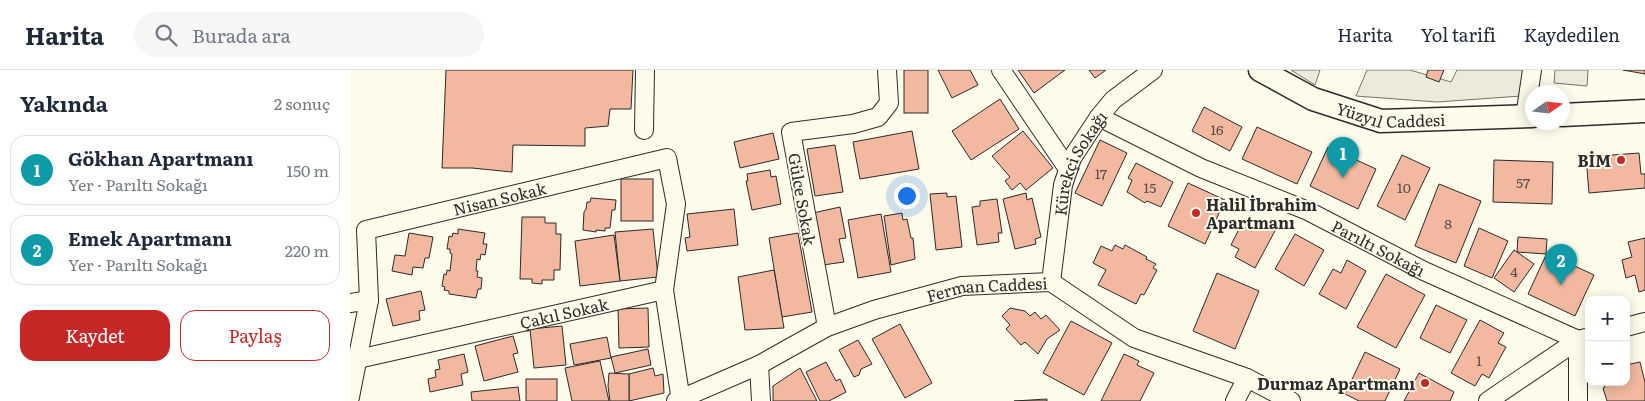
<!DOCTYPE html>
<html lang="tr">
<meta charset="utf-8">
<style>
body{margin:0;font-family:Literata,serif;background:#f6f6f7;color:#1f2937}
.controls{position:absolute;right:15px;bottom:15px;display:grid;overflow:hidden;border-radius:10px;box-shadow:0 2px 12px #0003}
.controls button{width:45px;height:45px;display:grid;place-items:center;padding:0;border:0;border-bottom:1px solid #e0e1e3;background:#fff;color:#1f2937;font:25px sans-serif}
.compass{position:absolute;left:1175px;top:15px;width:45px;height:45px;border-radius:50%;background:#fff;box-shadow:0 2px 12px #0003;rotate:76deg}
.you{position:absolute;left:556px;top:125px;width:18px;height:18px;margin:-12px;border:4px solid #fff;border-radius:50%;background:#1a73e8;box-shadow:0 0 0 8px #1a73e833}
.badge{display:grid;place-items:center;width:32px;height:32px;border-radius:50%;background:#c62828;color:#fff;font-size:16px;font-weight:700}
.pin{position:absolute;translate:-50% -41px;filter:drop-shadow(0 1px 2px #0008)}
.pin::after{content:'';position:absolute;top:26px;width:18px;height:15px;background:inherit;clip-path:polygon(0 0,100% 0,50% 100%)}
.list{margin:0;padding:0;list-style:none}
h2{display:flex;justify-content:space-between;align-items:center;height:65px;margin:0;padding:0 20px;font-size:21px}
h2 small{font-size:16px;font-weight:400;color:#747a83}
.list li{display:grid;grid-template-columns:32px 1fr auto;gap:15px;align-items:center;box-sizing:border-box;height:70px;margin:0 10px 10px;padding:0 10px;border:1px solid #e0e1e3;border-radius:15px}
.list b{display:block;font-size:19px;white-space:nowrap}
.list p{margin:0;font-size:16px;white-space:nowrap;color:#747a83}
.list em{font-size:16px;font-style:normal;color:#747a83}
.actions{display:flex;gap:10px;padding:15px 20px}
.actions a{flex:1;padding:11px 0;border:1px solid #c62828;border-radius:15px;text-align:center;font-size:18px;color:#c62828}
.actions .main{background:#c62828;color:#fff}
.icon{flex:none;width:28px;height:28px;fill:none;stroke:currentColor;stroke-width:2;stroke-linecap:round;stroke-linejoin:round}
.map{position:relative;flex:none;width:1295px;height:331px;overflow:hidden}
header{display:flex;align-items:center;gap:30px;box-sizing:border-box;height:70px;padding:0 25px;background:#fff;border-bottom:1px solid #e0e1e3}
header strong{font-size:24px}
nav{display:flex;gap:28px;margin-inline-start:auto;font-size:18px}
.search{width:350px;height:45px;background:#f6f6f7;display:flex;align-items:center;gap:12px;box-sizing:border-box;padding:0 18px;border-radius:28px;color:#747a83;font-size:19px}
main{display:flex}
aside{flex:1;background:#fff}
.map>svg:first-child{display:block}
</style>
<header>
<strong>Harita</strong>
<div class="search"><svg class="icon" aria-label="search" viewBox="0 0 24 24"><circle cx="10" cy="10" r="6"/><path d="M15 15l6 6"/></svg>Burada ara</div>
<nav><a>Harita</a><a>Yol tarifi</a><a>Kaydedilen</a></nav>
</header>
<main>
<aside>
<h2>Yakında<small>2 sonuç</small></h2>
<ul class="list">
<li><span class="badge" style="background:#0f9aa8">1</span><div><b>Gökhan Apartmanı</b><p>Yer · Parıltı Sokağı</p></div><em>150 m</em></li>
<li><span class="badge" style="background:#0f9aa8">2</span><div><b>Emek Apartmanı</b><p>Yer · Parıltı Sokağı</p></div><em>220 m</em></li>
</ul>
<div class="actions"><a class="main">Kaydet</a><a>Paylaş</a></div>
</aside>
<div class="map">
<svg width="1295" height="331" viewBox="0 0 1295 331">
<rect width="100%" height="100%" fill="#fdfbea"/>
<g fill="#ecebdb" stroke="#74746e">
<polygon points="941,0 970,0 965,15"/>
<polygon points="1017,0 1060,0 1101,12 1107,0 1174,0 1171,26 1087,32 1006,26"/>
<polygon points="1205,0 1238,0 1237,16 1204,13"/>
</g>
<g fill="#f2b8a0" stroke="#2b2b2b">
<polygon points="96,0 283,0 281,39 260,39 258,56 235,58 235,76 163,75 162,102 122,98 92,98"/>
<rect x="554" y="0" width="24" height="43"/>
<polygon points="588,0 620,0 628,15 602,28"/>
<polygon points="668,0 715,0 684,23"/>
<polygon points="739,0 756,0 745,8"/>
<polygon points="1078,0 1094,0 1089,12 1076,7"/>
<polygon points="1273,0 1295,0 1295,4"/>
<polygon points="650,29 669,59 621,90 602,61"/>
<polygon points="854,37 892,57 880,81 842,61"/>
<polygon points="907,57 962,82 947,114 892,89"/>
<polygon points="562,61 569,99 510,109 503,72"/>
<polygon points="673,61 703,98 676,120 670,113 662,120 655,111 660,107 642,86"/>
<polygon points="423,63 429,89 390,98 384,72"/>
<polygon points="750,70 777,83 752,136 725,123"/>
<polygon points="485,75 493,122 465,126 457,79"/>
<polygon points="978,77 1026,99 1008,139 960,116"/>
<polygon points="1289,83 1291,104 1295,104 1295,118 1239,123 1236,87"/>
<polygon points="1052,85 1080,98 1055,150 1027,136"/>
<polygon points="1144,90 1203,92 1202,134 1143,132"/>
<polygon points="786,93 823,112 811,137 797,131 795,133 777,122 782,110 778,108"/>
<polygon points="420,100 421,107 426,106 431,134 402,140 396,111 398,111 397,104"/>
<rect x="271" y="109" width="32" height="42"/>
<polygon points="838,113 875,130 855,174 818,156"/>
<polygon points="1089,114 1131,131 1106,193 1065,176"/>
<polygon points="597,123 597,127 606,126 612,177 586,180 580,124"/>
<polygon points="676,123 677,130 682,128 691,167 685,169 686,174 665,179 653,129"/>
<polygon points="241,128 266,130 265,140 262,140 260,158 255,158 255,161 246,160 246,162 233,160 234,142 236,139 237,132 240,132"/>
<polygon points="647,129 652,163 648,163 649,172 627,175 622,137 630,136 630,131"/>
<polygon points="490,137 496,168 489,169 494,192 473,195 463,143"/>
<polygon points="384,139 388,175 337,181 335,168 340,167 337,144"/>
<polygon points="552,143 553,150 557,149 561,168 563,168 565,189 541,195 534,146"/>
<polygon points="531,144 541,202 508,208 498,150"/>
<polygon points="172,147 195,147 195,153 206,153 206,164 211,164 210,200 204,200 204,210 192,210 192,214 182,213 182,209 170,209"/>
<polygon points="907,150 926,159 905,198 885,187 889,179 881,175 891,155 902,161"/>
<polygon points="1129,158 1158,171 1142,208 1114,196"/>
<polygon points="108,159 135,163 133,174 137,174 135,185 131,184 130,190 127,189 126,201 128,201 127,207 132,208 131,219 128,219 126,228 99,224 99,221 94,220 95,217 92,216 94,204 96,205 97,200 100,201 102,184 100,183 100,179 97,179 99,166 102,167 103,163 108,164"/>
<polygon points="303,159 308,207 270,211 265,162"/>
<polygon points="59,163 83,167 79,188 75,188 73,198 63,197 62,205 42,201 45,185 55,186"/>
<polygon points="448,163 462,242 432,247 419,168"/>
<polygon points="945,164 974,180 954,216 925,199"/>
<polygon points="264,165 270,211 230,216 225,171"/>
<polygon points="1168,167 1197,169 1196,184 1167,182"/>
<polygon points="1295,168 1295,220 1289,222 1285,205 1276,208 1272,190 1282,187 1278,172"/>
<polygon points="765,175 773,179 775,175 797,187 796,189 806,194 803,198 807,200 794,225 791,224 786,234 748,215 756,200 743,193 751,176 762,181"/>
<polygon points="1164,180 1184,194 1164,222 1144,208"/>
<polygon points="1197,183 1244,205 1225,246 1178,224"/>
<polygon points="997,190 1016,201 996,239 969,224 983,199 991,203"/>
<polygon points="424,200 434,258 395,260 388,207"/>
<polygon points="867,203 909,221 885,279 843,261"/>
<polygon points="1036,204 1075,225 1046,278 1007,257"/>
<polygon points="71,221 75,240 69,241 70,250 43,256 36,229"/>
<polygon points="1086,235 1117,250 1100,283 1070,268"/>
<polygon points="298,238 299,277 269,278 268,239"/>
<polygon points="660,238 675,241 680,246 685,242 691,249 696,245 710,260 697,269 688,284 675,272 671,275 656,259 660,255 652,246"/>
<polygon points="1130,250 1154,263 1148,273 1156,277 1139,308 1132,304 1125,316 1101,303"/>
<polygon points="721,251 762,273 734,325 693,303"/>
<polygon points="550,254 582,313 555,328 522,269"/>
<polygon points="212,256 216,295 184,298 180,259"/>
<polygon points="163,266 168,283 163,284 168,302 134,311 125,276"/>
<polygon points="257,267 261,288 224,295 220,274"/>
<polygon points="508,270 522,294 511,299 509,305 504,307 489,280"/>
<polygon points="298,279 301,295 265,303 261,287"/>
<polygon points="1015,282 1050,299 1035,331 1009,331 995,324"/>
<polygon points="114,284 118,302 111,304 113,315 80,322 78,309 86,307 85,300 90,299 88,290"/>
<polygon points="774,284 789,291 787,295 804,303 790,331 751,331"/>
<polygon points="250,291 259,331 222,331 215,298"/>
<polygon points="476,292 486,311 490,309 496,322 479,331 470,331 456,302"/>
<polygon points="1290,292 1295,312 1295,331 1257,331 1253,318 1255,317 1254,312 1276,312 1276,295"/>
<polygon points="303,298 305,306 313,304 314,323 279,331 279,304"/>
<polygon points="450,298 467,331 423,331 423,316"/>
<polygon points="259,303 279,304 279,331 260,331 258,316"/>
<polygon points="1069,303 1104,322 1100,331 1054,331"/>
<rect x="176" y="309" width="31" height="22"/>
<polygon points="168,317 170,331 122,331 121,322"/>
<polygon points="697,329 697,331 664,331"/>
</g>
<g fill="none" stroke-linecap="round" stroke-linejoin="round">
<g stroke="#2b2b2b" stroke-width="20">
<g id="minor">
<polyline points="651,0 718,99"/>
<path id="s1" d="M749,47L851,98L958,141L1074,201L1228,270V331"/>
<polyline points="1175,47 1182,0"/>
<polyline points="294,60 295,0"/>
<path id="s2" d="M701,212L713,115L722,88L749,47L763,30L803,0"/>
<polyline points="0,233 19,230"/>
<polyline points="477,257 441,62 503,54 528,47 539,33 537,0"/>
<polyline points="1276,257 1295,252"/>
<path id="s3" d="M8,289L314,220L331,331"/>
<polyline points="409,295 411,331"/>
<path id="s4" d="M0,327L19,230L16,160L317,88L326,134L314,220"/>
<path id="s5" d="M326,331L409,295L477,257L524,240L612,216L701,212L784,268L897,308L941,331"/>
<polyline points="885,331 897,308"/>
<polyline points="1138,331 1228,270 1236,268"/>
</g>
</g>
<g stroke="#2b2b2b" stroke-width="25">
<g id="tertiary">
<path id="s6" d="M910,0L963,29L1031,51L1182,46"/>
<polyline points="1212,45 1295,41"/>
</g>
</g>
<use href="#minor" stroke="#fdfbea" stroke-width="18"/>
<use href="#tertiary" stroke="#fdfbea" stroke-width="22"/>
</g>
<g fill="#c62828" stroke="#fdfbea" stroke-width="2">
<circle cx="1271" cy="90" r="5"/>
<circle cx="846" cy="143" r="5"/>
<circle cx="1075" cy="313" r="5"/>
</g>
<g text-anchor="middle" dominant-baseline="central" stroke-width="4" stroke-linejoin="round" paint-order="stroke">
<g font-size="14" fill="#5d4e48">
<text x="867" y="59">16</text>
<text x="751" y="103">17</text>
<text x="1173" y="112">57</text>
<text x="800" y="117">15</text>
<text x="1054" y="117">10</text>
<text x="1098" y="153">8</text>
<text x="1164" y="201">4</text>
<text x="1129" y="290">1</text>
</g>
<g font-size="16" fill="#2b2b2b" stroke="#fdfbea">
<text stroke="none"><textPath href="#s6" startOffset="141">Yüzyıl Caddesi</textPath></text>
<text stroke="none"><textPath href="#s2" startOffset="124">Kürekçi Sokağı</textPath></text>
<text stroke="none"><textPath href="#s4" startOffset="306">Nisan Sokak</textPath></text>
<text transform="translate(453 129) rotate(80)">Gülce Sokak</text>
<text stroke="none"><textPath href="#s1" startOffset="309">Parıltı Sokağı</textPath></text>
<text stroke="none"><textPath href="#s5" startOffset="334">Ferman Caddesi</textPath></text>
<text stroke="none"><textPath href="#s3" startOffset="211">Çakıl Sokak</textPath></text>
</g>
<g font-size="16" font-weight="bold" fill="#2b2b2b" stroke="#fdfbea" text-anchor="end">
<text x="1261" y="90">BİM</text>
<text x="856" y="134" text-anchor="start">Halil İbrahim<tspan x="856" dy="18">Apartmanı</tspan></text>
<text x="1065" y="313">Durmaz Apartmanı</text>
</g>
</g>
</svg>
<div class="controls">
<button>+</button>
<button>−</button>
</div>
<svg class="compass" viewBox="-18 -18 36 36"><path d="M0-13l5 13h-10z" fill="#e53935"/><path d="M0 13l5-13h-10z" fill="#747a83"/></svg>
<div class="you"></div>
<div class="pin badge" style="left:993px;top:108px;background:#0f9aa8">1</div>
<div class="pin badge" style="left:1211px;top:215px;background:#0f9aa8">2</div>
</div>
</main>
